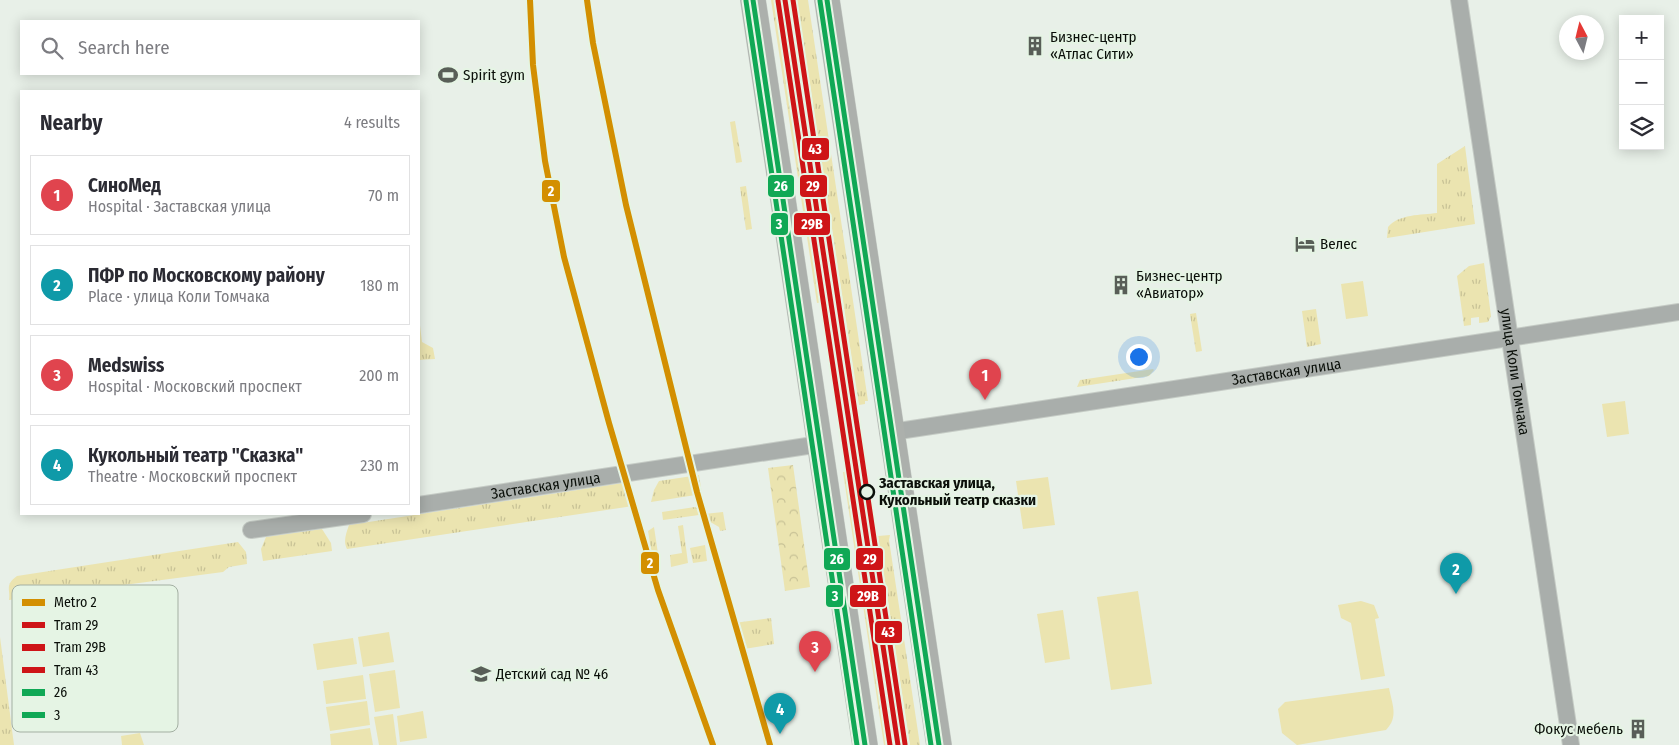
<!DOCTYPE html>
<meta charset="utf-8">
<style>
:root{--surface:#fff;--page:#f2f2f3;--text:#2b2b33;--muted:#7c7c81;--line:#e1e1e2;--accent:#585e57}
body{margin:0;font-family:"Fira Sans Condensed",sans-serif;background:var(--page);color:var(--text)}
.controls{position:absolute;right:15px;top:15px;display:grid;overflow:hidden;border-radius:0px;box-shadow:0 2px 12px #0003}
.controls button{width:45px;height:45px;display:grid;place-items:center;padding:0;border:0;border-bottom:1px solid var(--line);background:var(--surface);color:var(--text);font:25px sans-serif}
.compass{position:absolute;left:1559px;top:15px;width:45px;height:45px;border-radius:50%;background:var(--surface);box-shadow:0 2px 12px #0003;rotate:353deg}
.you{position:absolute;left:1138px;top:356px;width:18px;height:18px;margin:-12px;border:4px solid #fff;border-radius:50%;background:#1a73e8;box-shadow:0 0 0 8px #1a73e833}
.badge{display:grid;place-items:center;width:32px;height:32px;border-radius:50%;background:var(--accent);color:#fff;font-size:16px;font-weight:700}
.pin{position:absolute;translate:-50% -41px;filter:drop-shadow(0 1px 2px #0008)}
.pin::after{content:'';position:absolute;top:26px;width:18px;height:15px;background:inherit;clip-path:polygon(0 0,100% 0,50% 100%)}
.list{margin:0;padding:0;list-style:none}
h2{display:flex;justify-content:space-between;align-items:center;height:65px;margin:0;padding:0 20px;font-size:21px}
h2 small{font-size:16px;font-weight:400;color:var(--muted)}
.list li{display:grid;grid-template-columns:32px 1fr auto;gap:15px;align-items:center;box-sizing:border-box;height:80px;margin:0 10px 10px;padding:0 10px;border:1px solid var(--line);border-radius:0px}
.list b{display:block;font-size:19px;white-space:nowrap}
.list p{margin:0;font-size:16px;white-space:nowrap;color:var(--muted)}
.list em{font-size:16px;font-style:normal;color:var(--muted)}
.icon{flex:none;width:28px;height:28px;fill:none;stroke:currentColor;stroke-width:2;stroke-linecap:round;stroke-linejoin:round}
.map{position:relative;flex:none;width:1679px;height:745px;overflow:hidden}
.search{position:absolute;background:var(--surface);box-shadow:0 2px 12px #0003;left:20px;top:20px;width:400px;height:55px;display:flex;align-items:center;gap:12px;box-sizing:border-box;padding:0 18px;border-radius:0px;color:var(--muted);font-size:19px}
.panel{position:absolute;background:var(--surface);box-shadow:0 2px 12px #0003;left:20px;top:90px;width:400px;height:425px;border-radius:0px}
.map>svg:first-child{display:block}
</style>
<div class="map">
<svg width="1679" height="745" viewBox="0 0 1679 745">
<defs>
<pattern id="grass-tufts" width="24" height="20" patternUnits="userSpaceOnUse" patternTransform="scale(1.25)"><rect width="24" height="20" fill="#ebe4b0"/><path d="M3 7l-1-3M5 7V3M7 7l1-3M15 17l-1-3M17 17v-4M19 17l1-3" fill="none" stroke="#c8c296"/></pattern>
<pattern id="forest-crowns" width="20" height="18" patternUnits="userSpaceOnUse" patternTransform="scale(1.25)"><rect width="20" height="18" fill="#ebe4b0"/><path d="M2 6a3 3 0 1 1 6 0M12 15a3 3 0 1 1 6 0" fill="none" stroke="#c8c296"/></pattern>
</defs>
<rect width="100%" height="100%" fill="#e8f0e8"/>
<g fill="url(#grass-tufts)">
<polygon points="771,0 781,0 828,301 817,303"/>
<polygon points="797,0 808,0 868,401 865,401 865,404 859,405"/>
<polygon points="735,121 742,162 736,163 730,122"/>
<path d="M1465,146L1475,224L1387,238L1388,227C1399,214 1421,215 1437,213V164Z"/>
<polygon points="746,186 752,229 746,230 740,187"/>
<polygon points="1484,263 1491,316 1488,322 1479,323 1479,317 1471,318 1471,325 1464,326 1457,276 1469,266"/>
<polygon points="1316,309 1321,344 1307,347 1302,311"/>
<polygon points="1196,313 1202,351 1196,352 1190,314"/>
<polygon points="419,317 422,342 433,348 435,359 419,360"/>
<polygon points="1153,369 1154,370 1149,376 1077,387 1080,380"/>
<polygon points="853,471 894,745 884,745 843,472"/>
<polygon points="699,475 702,494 651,502 654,490 659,481"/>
<path d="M623,483L634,496L633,506L347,549C343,541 346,534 349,525Z"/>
<polygon points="695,507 697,508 699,515 663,520 662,512"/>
<polygon points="723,512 726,530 720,531 719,527 705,519 704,514"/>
<polygon points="683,525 688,563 671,567 670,555 682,553 678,526"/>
<polygon points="654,527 660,567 660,571 655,574 648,531"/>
<polygon points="322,529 331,543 332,551 263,561 261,549 266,537"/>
<polygon points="890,535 889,540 920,745 910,745 878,536"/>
<path d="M238,542L246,552L247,564L229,567L223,572L9,600C11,590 4,585 17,576Z"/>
<polygon points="705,545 707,561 693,563 690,548"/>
<polygon points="771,618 774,644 738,650 734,623"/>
<polygon points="0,637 14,745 0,745"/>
</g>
<polygon fill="url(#forest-crowns)" points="793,465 810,587 785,591 768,468"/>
<g fill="#ebe4b0">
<polygon points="1363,281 1368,316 1346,319 1341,284"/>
<polygon points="1625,401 1629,434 1607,437 1602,404"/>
<polygon points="1048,477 1055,525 1023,529 1016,481"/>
<polygon points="1138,591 1152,684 1111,690 1097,597"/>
<polygon points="1361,601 1374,605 1379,618 1375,619 1385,676 1361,680 1351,623 1341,618 1338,605"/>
<polygon points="1063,610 1070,659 1045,663 1037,614"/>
<polygon points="389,632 394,662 363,667 358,637"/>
<polygon points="353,638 357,664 317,670 313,644"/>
<polygon points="395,670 400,708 375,712 369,674"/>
<polygon points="363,675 366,699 326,704 323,681"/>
<path d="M1389,688C1392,704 1399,717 1386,730L1297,745L1282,733L1278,709L1285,702Z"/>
<polygon points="367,701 370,725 330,731 326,707"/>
<polygon points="423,711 427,738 400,742 397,716"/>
<polygon points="393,714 397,745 379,745 374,717"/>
<polygon points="370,728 373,745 331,745 330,734"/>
<polygon points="140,733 144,745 122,745 121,736"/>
</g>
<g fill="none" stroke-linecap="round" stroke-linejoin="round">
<defs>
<g id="street">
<path id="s1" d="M1459,0L1571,745"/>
<path id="s2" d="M892,432L1679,312"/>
<path id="s3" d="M419,505L820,444"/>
<polyline points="251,530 363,514"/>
</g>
<g id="primary">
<polyline points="753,0 865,745"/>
<polyline points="827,0 939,745"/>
</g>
</defs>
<use href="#street" stroke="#c5cbc5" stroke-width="18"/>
<use href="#primary" stroke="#c5cbc5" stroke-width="26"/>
<use href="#street" stroke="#a9aeab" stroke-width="16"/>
<use href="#primary" stroke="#acb0ac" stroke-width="25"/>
<defs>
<g id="bus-1">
<polyline points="753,0 865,745"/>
<polyline points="827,0 939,745"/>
</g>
<g id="bus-2">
<polyline points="746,1 857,745"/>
<polyline points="820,1 931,745"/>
</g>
</defs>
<use href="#bus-1" stroke="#e5f4e4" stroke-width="9"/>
<use href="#bus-2" stroke="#e5f4e4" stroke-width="9"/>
<use href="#bus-1" stroke="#10a855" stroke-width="5"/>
<use href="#bus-2" stroke="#10a855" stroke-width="5"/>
<defs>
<polyline id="tram-1" points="785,0 898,745"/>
<polyline id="tram-2" points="778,1 890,745"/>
<polyline id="tram-3" points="793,0 905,744"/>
</defs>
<use href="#tram-1" stroke="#e5f4e4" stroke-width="9"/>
<use href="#tram-2" stroke="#e5f4e4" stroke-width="9"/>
<use href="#tram-3" stroke="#e5f4e4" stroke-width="9"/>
<use href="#tram-1" stroke="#ce1417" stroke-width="5"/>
<use href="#tram-2" stroke="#ce1417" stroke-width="5"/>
<use href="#tram-3" stroke="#ce1417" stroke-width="5"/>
<defs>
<g id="metro-1">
<polyline points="530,0 533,65 545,161 564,257 609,423 658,590 713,745"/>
<polyline points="587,0 593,43 626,205 697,492 770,745"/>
</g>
</defs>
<use href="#metro-1" stroke="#e5f4e4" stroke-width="10"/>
<use href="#metro-1" stroke="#d38f01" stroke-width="6"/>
</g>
<defs>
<symbol id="building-bare" viewBox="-9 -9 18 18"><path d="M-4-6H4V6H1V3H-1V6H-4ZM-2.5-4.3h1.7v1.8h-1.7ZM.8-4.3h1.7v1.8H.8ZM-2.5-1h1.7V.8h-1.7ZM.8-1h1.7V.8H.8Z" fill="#585e57" stroke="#e5f4e4" stroke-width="2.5" paint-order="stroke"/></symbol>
<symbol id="stadium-bare" viewBox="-9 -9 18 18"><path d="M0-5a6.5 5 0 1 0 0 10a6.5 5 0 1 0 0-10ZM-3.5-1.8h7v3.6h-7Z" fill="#585e57" stroke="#e5f4e4" stroke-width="2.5" paint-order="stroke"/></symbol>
<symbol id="hotel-bare" viewBox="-9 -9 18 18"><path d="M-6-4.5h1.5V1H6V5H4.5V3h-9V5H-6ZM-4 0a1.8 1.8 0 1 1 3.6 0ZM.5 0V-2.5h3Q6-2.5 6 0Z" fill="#585e57" stroke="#e5f4e4" stroke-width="2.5" paint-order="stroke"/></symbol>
<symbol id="school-bare" viewBox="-9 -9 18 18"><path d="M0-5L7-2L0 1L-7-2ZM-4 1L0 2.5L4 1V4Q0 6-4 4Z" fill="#585e57" stroke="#e5f4e4" stroke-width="2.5" paint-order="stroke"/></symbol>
</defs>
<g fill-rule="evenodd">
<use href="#building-bare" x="1021" y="32" width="28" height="28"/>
<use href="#stadium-bare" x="434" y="61" width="28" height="28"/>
<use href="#hotel-bare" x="1291" y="230" width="28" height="28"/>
<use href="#building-bare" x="1107" y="271" width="28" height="28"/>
<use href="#school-bare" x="467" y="660" width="28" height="28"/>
<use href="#building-bare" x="1624" y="715" width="28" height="28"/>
</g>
<circle fill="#e5f4e4" stroke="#0a0f09" stroke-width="2.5" cx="867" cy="492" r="7"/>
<g text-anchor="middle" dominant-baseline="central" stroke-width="4.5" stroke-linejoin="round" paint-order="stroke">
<g font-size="15" fill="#0a0f09" stroke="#e5f4e4" text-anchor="start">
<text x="1050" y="37">Бизнес-центр<tspan x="1050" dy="17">«Атлас Сити»</tspan></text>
<text x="463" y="75">Spirit gym</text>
<text x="1320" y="244">Велес</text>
<text x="1136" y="276">Бизнес-центр<tspan x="1136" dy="17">«Авиатор»</tspan></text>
<text x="496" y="674">Детский сад № 46</text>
<text x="1623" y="729" text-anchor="end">Фокус мебель</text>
</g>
<g font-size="15" fill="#0a0f09" stroke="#e5f4e4">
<text stroke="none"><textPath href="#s2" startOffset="399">Заставская улица</textPath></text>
<text stroke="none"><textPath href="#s1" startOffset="376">улица Коли Томчака</textPath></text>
<text stroke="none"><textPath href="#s3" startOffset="128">Заставская улица</textPath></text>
</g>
<g font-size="15" font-weight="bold" fill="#0a0f09" stroke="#e5f4e4" text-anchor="start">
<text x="879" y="483">Заставская улица,<tspan x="879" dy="17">Кукольный театр сказки</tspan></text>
</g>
</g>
<rect x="12" y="585" width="166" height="147" rx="8" fill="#e5f4e4" stroke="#a3afa2" stroke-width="1"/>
<rect x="22" y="599" width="23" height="7" fill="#d38f01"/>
<rect x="22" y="622" width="23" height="6" fill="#ce1417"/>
<rect x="22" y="644" width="23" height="7" fill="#ce1417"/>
<rect x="22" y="667" width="23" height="6" fill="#ce1417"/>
<rect x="22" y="689" width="23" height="7" fill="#10a855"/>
<rect x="22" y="712" width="23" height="6" fill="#10a855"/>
<g font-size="14" fill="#0a0f09">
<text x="54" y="607">Metro 2</text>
<text x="54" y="630">Tram 29</text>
<text x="54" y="652">Tram 29В</text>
<text x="54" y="675">Tram 43</text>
<text x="54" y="697">26</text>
<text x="54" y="720">3</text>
</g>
<g stroke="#e5f4e4" stroke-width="2">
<rect x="801" y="137" width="29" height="24" rx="5" fill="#ce1417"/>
<rect x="767" y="174" width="28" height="24" rx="5" fill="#10a855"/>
<rect x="799" y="174" width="29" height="24" rx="5" fill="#ce1417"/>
<rect x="541" y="179" width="20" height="24" rx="5" fill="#d38f01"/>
<rect x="793" y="212" width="38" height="24" rx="5" fill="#ce1417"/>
<rect x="770" y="212" width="19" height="24" rx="5" fill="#10a855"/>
<rect x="823" y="547" width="28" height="24" rx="5" fill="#10a855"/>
<rect x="855" y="547" width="29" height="24" rx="5" fill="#ce1417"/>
<rect x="640" y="551" width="20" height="24" rx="5" fill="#d38f01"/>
<rect x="849" y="584" width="38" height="24" rx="5" fill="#ce1417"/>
<rect x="825" y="584" width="19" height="24" rx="5" fill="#10a855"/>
<rect x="874" y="620" width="29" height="24" rx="5" fill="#ce1417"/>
</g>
<g font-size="14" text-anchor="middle" font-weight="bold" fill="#fff">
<text x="815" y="154">43</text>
<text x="781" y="191">26</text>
<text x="813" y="191">29</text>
<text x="551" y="196">2</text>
<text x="812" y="229">29В</text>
<text x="779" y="229">3</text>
<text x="837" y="564">26</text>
<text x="870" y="564">29</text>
<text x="650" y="568">2</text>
<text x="868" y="601">29В</text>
<text x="835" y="601">3</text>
<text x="888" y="637">43</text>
</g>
</svg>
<div class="controls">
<button>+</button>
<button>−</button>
<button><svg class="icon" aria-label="layers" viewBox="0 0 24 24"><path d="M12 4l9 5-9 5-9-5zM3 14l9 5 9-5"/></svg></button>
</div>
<svg class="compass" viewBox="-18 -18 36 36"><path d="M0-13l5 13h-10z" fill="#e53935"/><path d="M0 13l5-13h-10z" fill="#7c7c81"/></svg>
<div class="you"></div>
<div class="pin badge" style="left:985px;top:400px;background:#e0444e">1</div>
<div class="pin badge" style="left:1456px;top:594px;background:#0f9aa8">2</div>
<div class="pin badge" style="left:815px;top:672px;background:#e0444e">3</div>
<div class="pin badge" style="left:780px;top:734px;background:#0f9aa8">4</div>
<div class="search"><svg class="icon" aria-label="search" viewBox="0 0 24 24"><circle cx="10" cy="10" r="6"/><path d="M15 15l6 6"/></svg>Search here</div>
<section class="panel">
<h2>Nearby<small>4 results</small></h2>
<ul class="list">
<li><span class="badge" style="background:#e0444e">1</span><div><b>СиноМед</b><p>Hospital · Заставская улица</p></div><em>70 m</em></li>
<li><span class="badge" style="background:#0f9aa8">2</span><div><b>ПФР по Московскому району</b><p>Place · улица Коли Томчака</p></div><em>180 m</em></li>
<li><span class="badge" style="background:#e0444e">3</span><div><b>Medswiss</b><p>Hospital · Московский проспект</p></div><em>200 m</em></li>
<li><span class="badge" style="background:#0f9aa8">4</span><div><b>Кукольный театр &quot;Сказка&quot;</b><p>Theatre · Московский проспект</p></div><em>230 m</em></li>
</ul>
</section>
</div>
